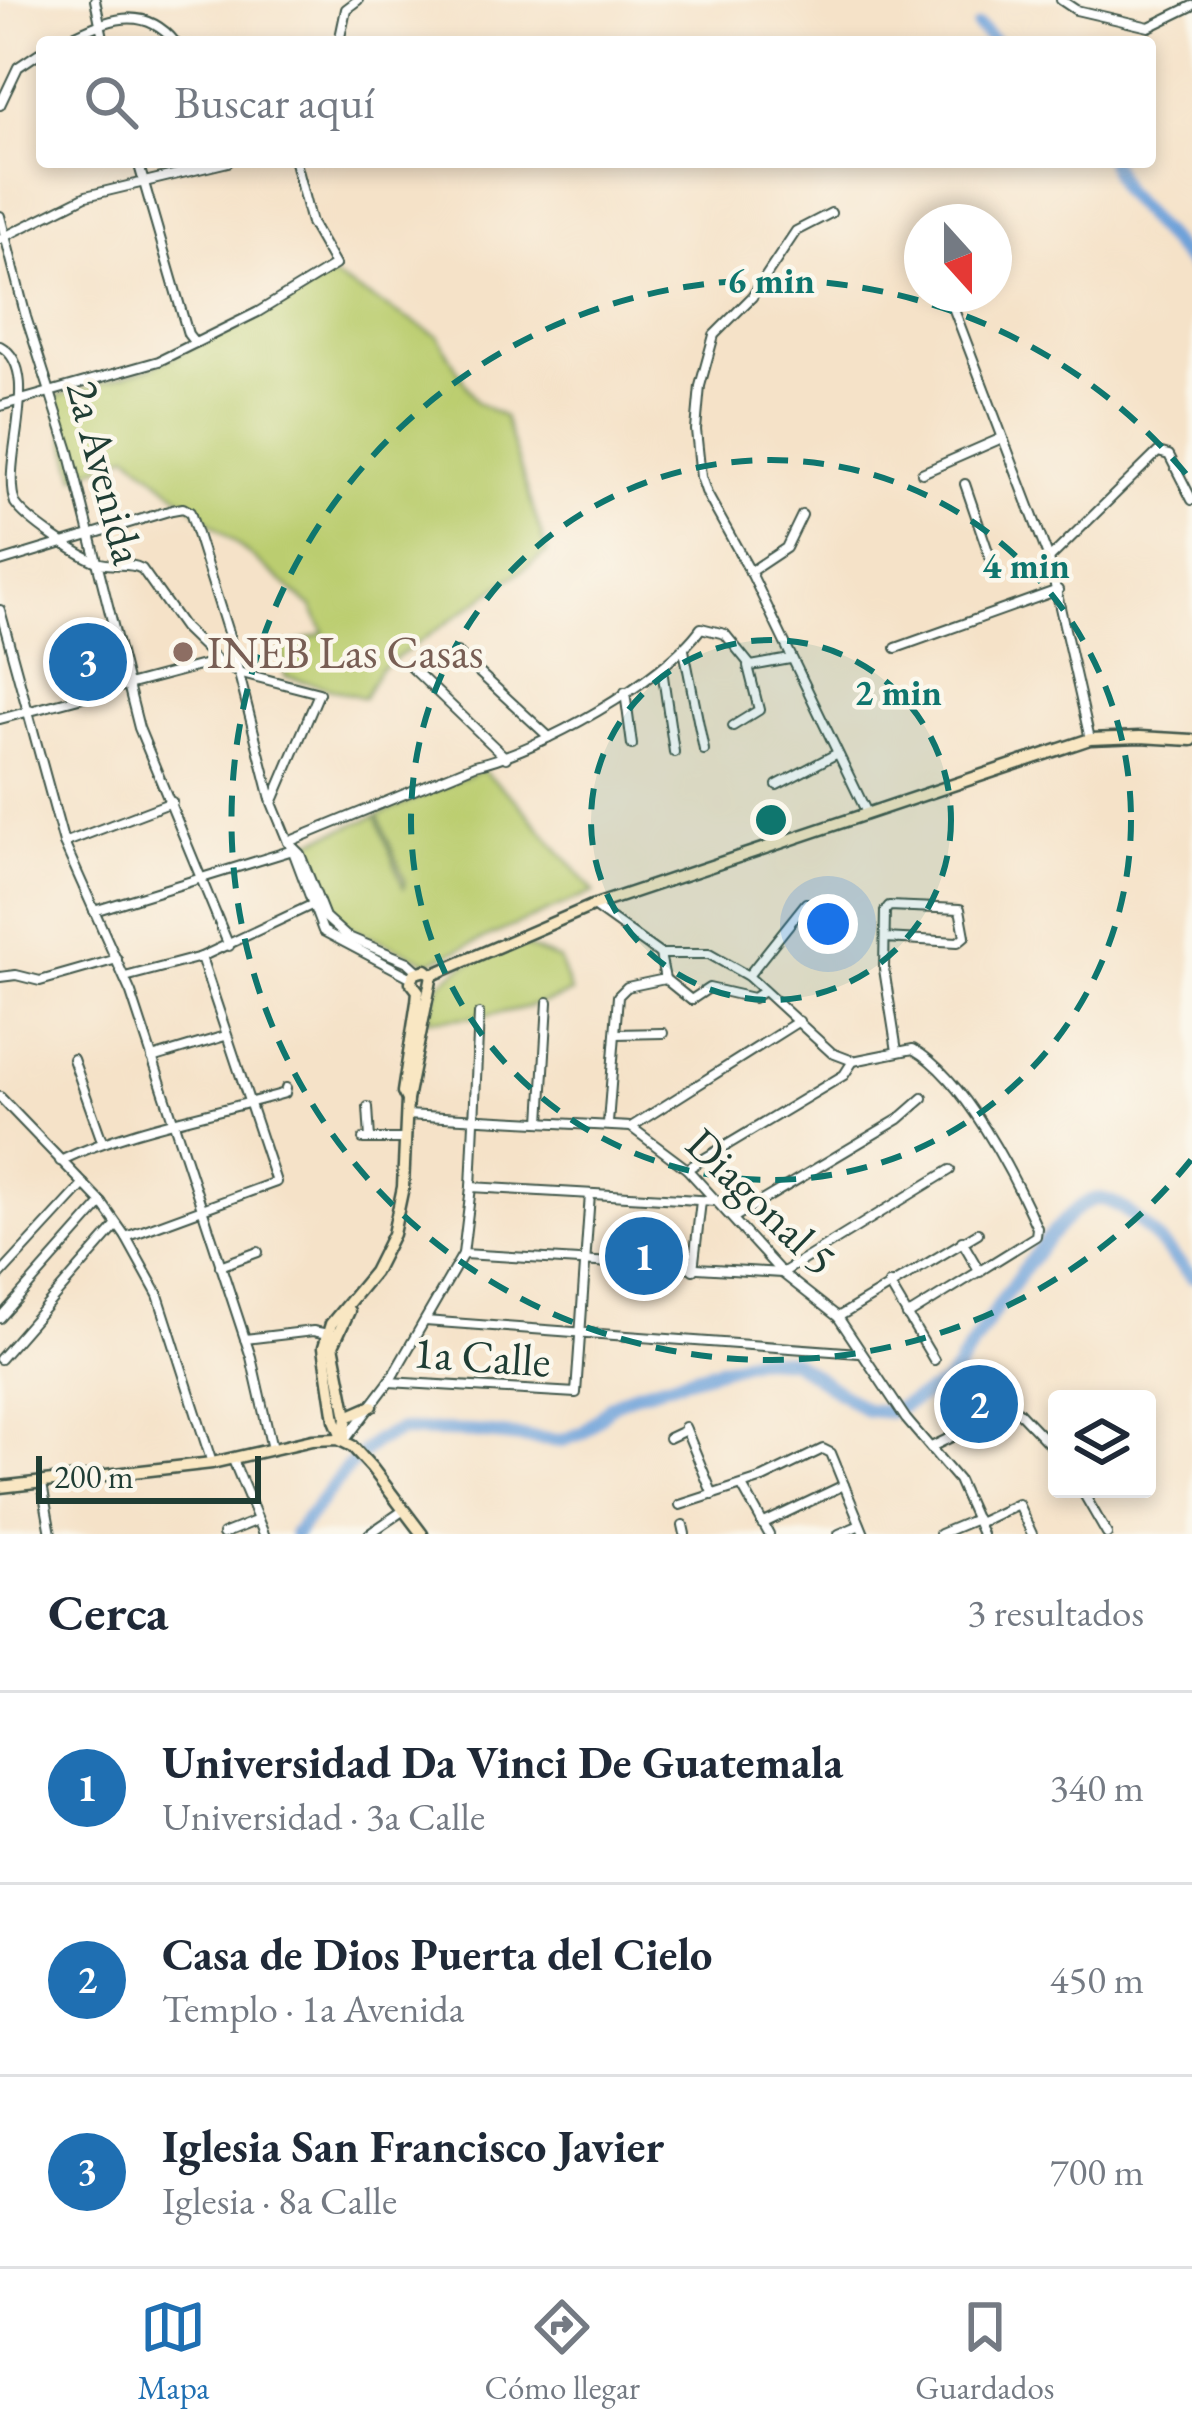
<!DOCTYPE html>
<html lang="es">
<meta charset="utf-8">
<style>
:root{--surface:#fff;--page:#f2f2f3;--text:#1f2937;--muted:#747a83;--line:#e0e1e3;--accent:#1f6fb2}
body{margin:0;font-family:"EB Garamond",serif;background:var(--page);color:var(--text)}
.controls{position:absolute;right:36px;bottom:36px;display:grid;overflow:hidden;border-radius:12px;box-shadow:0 6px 18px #0003}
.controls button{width:108px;height:108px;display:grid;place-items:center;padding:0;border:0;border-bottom:3px solid var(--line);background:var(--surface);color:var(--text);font:60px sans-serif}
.compass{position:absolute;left:904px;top:204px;width:108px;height:108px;border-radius:50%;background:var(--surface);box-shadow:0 6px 18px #0003;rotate:159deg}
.scale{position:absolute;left:36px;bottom:30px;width:225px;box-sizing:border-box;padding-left:12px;border:6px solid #1f3d34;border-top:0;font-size:33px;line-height:42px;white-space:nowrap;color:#1f3d34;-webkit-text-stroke:9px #fbf7ec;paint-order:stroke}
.you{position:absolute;left:828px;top:924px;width:42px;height:42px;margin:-30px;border:9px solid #fff;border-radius:50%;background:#1a73e8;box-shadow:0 0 0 18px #1a73e833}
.badge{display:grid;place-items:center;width:78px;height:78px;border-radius:50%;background:var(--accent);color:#fff;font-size:39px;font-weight:700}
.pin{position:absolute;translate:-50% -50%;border:6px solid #fff;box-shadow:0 3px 12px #0006}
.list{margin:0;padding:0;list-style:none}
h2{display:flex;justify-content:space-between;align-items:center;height:156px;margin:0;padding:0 48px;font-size:51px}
h2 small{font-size:39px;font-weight:400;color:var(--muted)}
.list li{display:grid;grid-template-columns:78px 1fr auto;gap:36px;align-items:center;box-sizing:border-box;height:192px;padding:0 48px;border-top:3px solid var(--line)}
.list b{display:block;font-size:45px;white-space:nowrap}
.list p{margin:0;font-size:39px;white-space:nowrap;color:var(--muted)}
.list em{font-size:39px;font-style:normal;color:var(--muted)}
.icon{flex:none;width:66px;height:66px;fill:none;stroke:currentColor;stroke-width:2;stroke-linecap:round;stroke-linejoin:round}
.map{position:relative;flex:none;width:1192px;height:1534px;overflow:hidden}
.search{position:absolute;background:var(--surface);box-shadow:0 6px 18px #0003;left:36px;right:36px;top:36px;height:132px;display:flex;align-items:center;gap:30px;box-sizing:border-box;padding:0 42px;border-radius:12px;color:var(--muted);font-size:45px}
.sheet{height:732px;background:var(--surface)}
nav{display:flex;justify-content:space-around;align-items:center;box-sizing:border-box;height:168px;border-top:3px solid var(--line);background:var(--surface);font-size:33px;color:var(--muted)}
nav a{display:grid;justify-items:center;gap:6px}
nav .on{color:var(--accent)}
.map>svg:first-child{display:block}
</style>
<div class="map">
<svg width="1192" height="1534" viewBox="0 0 1192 1534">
<rect width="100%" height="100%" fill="#fbf7ec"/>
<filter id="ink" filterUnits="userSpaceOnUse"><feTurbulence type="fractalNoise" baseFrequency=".00833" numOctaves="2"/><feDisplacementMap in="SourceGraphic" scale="24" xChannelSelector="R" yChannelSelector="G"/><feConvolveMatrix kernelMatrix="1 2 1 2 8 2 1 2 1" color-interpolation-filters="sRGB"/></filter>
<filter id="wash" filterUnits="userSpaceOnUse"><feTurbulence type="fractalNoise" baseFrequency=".004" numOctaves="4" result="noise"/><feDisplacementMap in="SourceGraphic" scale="48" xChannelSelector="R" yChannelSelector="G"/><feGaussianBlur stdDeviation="2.7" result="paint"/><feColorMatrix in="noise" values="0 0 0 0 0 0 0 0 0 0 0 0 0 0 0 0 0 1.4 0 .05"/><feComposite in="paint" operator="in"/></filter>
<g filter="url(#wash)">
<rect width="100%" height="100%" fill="#f5e2c8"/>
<g fill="#bbcd70" stroke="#6d8552" stroke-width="3">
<polygon points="332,276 438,336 476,402 504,417 547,553 379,670 364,698 285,676 282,648 324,633 312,607 128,454 76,477 55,397 152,367"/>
<polygon points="482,770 517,801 594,892 429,962 352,928 330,912 303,844 376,816 404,889 405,881 378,815"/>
<path d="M519,944L559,960L571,993C529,1010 474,1020 428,1019L440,983L466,964Z"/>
</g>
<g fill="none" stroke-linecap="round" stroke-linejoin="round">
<g stroke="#6da1d9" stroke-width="14">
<polyline points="979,27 995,42"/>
<polyline points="1111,162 1122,189 1192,266"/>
<path d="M295,1534L347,1468L376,1441L401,1430L474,1432L560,1441L583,1433L612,1405L636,1393L757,1358L791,1360L866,1410L890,1412L943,1385L953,1375C974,1344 1063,1195 1100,1199C1130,1202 1171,1256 1192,1277"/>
</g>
</g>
</g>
<g filter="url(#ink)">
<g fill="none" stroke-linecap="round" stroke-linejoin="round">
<defs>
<g id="street">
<polyline points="95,0 104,42"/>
<polyline points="1061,0 1076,10 1149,27 1192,6"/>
<path d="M61,42C101,23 141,0 175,42"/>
<polyline points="339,42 346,9 358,0"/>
<polyline points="0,105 18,67 42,51"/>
<polyline points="138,162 188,334 195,343"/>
<polyline points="831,213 796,231 752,297 714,335 700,386 696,430 701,477 707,494 752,575 866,811"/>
<polyline points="0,216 26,317 69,451 139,728 229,946"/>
<polyline points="0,239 86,196 228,162"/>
<polyline points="948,294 1049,559 1090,739"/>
<path d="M0,346C44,370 0,461 15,503C27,521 77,554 97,562C113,568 128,561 142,569L184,628L217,660"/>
<polyline points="0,406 159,361 258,312 335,265 311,223 295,162"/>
<polyline points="922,473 1002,438"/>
<polyline points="965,484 993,566"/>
<polyline points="1050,558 1158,452 1169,455 1192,500"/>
<polyline points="0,562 172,510 183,508 190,512 230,639 272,803 288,842 300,854 325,917 346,936 408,962 418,971"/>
<polyline points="750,572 786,548 802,515"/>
<polyline points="0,610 64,843 131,993 251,1357 272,1449"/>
<polyline points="896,648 1058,590"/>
<polyline points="684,650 704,750"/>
<polyline points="457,652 549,737"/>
<polyline points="409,665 506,758"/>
<polyline points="662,669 674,752"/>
<polyline points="625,692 632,745"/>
<polyline points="0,719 218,661 238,672 319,693 273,801"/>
<polyline points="733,726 759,710 748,666"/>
<polyline points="777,785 836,754"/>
<path d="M288,842L475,765C539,751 663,681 701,628L725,634L751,666L790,659"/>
<polyline points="64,843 172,802"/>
<polyline points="293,851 323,931 412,978"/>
<path d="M593,906L660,954H709L748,976L832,1053L853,1061L913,1049C964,1078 1013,1174 1037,1228L1036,1236L907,1316"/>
<polyline points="94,911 293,850"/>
<polyline points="885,938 958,942 965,936 960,909 889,906 885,911 884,969 897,1051"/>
<polyline points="748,976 806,903"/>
<polyline points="0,977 16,975 40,981 117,959"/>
<polyline points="125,977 201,957 318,902"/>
<polyline points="665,979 691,1000 709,988 753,998 764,991"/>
<polyline points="616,1034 663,1033"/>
<polyline points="152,1058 225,1036"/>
<polyline points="73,1059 102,1141"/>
<polyline points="0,1097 102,1203 126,1237 158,1295 212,1463"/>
<polyline points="368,1107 370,1139"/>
<polyline points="406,1115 631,1127 687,1169 782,1273 838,1317 906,1419 958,1480 982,1534"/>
<polyline points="541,1122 548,1002"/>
<polyline points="608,1123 618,996 627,987 665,979 660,954"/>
<polyline points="631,1127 799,1021"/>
<polyline points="363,1139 405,1139"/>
<path d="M60,1161C131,1127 209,1115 285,1093L286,1088"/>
<polyline points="687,1169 844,1075 853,1061"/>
<polyline points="471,1187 716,1201"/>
<polyline points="733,1218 899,1119 923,1098"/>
<polyline points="126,1237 276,1182 201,957"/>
<polyline points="962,1241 980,1272"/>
<polyline points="463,1254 782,1273 950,1170"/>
<polyline points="220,1266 258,1252"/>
<polyline points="693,1270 701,1201"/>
<polyline points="0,1275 84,1184"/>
<polyline points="889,1284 934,1360"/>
<polyline points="838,1317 978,1233"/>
<polyline points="0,1318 102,1203"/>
<polyline points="425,1321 859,1353"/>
<polyline points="245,1339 313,1331 333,1335"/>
<polyline points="0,1359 117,1225"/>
<polyline points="389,1382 576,1393 590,1194"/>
<polyline points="685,1427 713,1495"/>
<polyline points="669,1438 686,1430"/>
<polyline points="345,1440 389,1382 463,1254 471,1187 479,1014"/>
<polyline points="931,1447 1014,1407 1057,1452"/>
<polyline points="233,1460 264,1534"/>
<polyline points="42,1484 51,1534"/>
<polyline points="742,1486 769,1534"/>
<polyline points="1081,1489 1107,1534"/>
<polyline points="680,1505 763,1478 823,1449 831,1453 864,1534"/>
<polyline points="978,1523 1018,1504 1032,1534"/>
<polyline points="762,1524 844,1485"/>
<polyline points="683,1525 685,1534"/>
<polyline points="223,1534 258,1520"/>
<polyline points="369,1534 404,1510"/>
<polyline points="839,1534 860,1525"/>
<polyline points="940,1534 976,1519"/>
</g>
<g id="secondary">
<polyline points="407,1100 432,975"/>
<polyline points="347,1417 372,1406"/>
<polyline points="344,1437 347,1417 333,1345 349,1311"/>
<polyline points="344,1441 335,1420 324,1347 331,1324 374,1272 393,1234 403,1187 407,1100 403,1092 417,1002 418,991 411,982 415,973 426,970 432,975 592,906 1090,739 1140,737 1192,740"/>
<polyline points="0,1487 212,1463 312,1440 338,1439 352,1446 372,1468 422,1534"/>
</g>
</defs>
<use href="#street" stroke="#3f564a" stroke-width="12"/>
<use href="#secondary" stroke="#3f564a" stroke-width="15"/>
<use href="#street" stroke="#fff" stroke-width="8"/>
<use href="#secondary" stroke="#f9e7c3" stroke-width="10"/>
</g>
</g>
<circle cx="771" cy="820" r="180" fill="#0f766e" fill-opacity=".12"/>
<g fill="none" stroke="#0f766e" stroke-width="6" stroke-dasharray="21 15">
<circle cx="771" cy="820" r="180"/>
<circle cx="771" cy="820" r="360"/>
<path d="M1191 1160A540 540 0 1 1 1191 480"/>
</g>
<circle fill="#8d6e63" stroke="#fbf7ec" stroke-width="4.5" cx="183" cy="652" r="12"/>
<g text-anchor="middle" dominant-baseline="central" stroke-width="9" stroke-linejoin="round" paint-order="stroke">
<g font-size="45" fill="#1f3d34" stroke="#fbf7ec">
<text transform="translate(106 472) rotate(75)">2a Avenida</text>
<text transform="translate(762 1201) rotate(44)">Diagonal 5</text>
<text transform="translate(482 1356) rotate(4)">1a Calle</text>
</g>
<g font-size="45" fill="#785e54" stroke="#fbf7ec" text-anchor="start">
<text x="207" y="652">INEB Las Casas</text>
</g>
</g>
<circle cx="771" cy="820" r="18" fill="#0f766e" stroke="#fbf7ec" stroke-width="6"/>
<g font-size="36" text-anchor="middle" font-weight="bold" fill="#0f766e" stroke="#fbf7ec" stroke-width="9" stroke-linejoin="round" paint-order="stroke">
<text x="771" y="293">6 min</text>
<text x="1026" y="578">4 min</text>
<text x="898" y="705">2 min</text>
</g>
</svg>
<div class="controls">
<button><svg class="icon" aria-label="layers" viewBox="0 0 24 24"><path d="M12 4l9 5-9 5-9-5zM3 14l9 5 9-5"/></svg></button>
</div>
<svg class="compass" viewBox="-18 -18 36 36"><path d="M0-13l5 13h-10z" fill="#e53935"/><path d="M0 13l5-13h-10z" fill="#747a83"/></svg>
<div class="scale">200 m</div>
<div class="you"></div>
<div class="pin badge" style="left:644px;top:1256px">1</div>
<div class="pin badge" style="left:979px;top:1404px">2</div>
<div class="pin badge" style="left:88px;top:662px">3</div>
<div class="search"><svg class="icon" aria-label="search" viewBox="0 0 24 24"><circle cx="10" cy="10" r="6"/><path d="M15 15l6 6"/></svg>Buscar aquí</div>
</div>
<section class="sheet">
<h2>Cerca<small>3 resultados</small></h2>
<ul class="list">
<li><span class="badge">1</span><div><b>Universidad Da Vinci De Guatemala</b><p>Universidad · 3a Calle</p></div><em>340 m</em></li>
<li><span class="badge">2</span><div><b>Casa de Dios Puerta del Cielo</b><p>Templo · 1a Avenida</p></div><em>450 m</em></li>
<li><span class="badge">3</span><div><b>Iglesia San Francisco Javier</b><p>Iglesia · 8a Calle</p></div><em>700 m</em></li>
</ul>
</section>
<nav>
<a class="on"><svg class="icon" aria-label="map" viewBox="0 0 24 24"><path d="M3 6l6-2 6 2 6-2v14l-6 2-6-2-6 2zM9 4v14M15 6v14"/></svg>Mapa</a>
<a><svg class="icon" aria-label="directions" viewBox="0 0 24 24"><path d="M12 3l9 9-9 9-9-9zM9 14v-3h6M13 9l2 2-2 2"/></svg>Cómo llegar</a>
<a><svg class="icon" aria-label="saved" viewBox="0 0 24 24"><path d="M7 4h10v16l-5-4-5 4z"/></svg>Guardados</a>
</nav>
